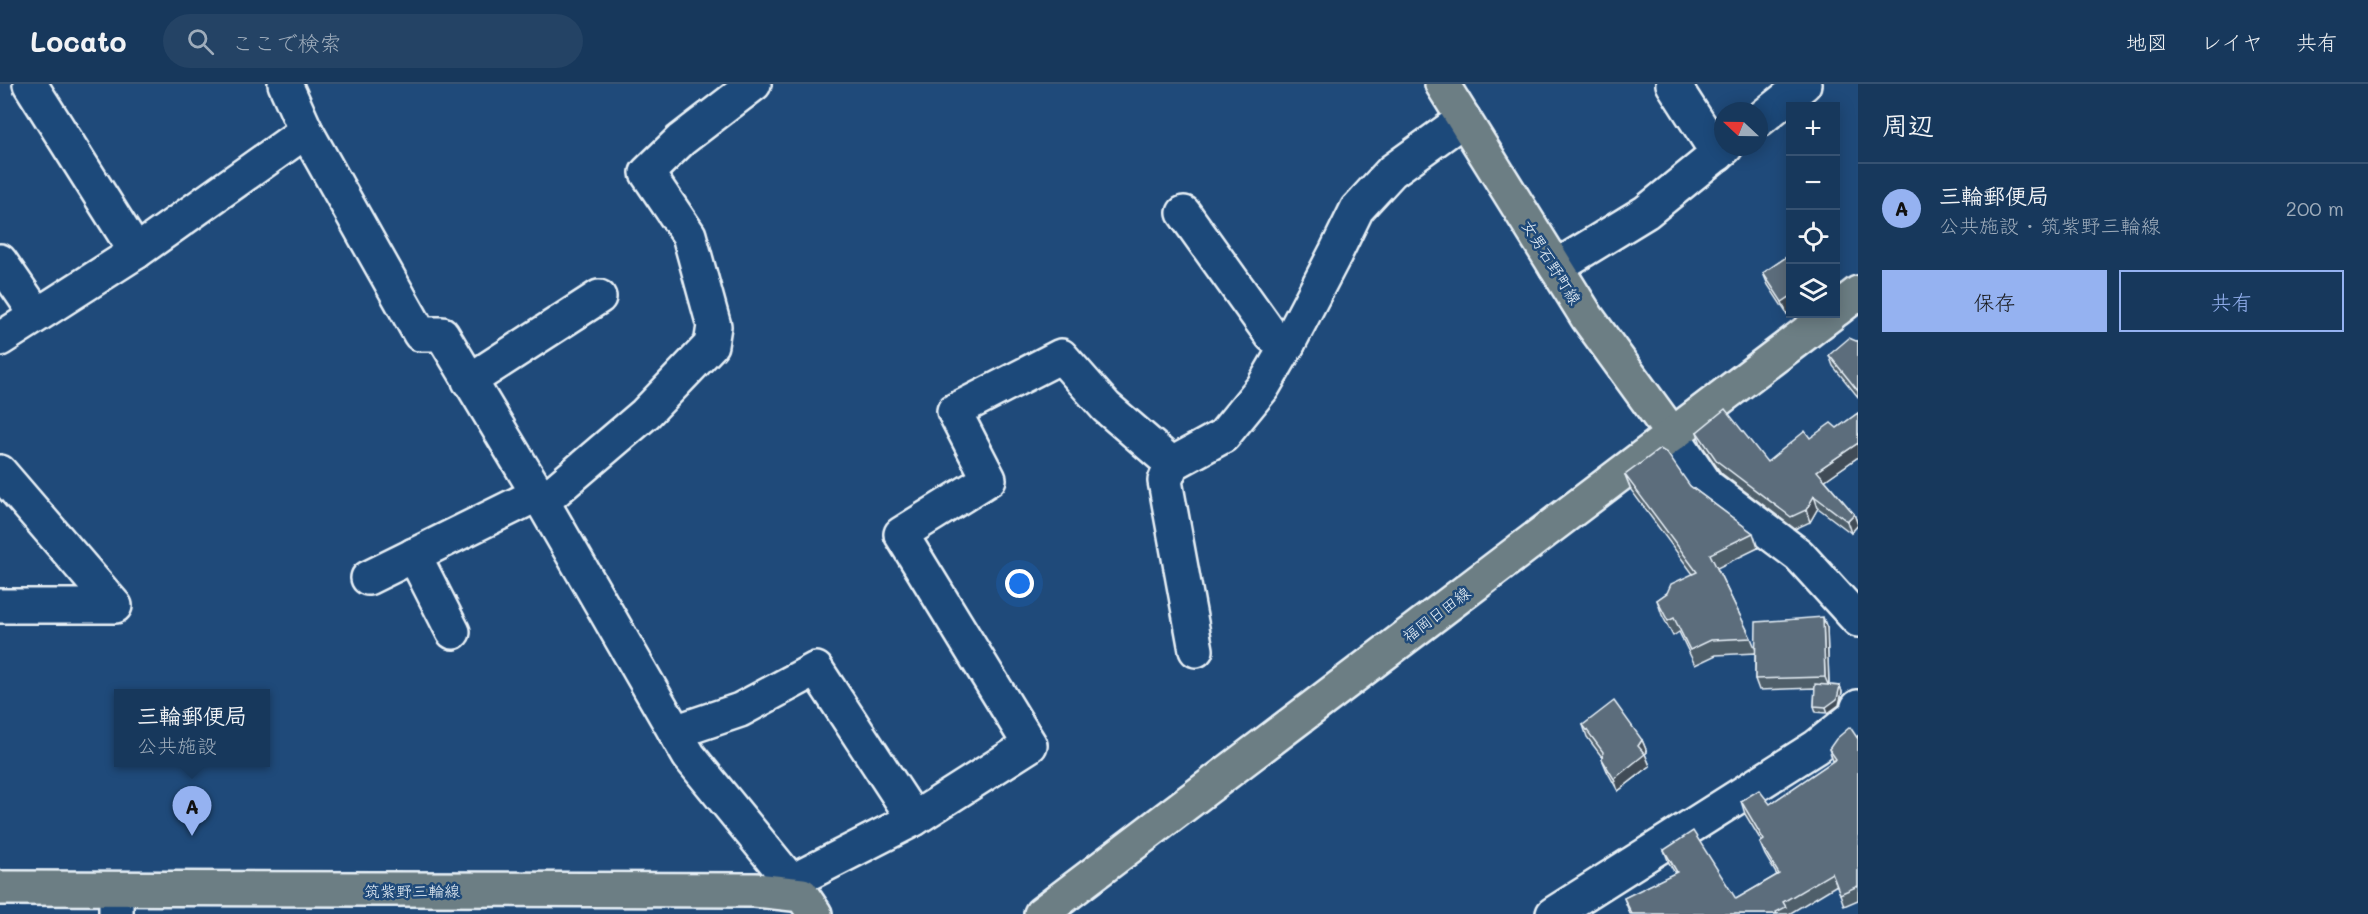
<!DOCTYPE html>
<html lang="ja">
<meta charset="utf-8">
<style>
:root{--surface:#17385c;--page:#244365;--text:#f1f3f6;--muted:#9eacbb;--line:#365272;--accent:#95b2f1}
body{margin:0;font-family:Mali,"Klee One",sans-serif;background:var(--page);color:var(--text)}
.controls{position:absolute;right:18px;top:18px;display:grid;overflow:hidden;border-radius:0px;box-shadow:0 3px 15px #0003}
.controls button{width:54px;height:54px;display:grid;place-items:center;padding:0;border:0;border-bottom:2px solid var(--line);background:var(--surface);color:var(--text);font:30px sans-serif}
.compass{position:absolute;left:1714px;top:18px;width:54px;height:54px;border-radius:50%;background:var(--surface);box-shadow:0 3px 15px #0003;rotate:292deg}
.you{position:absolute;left:1020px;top:500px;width:21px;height:21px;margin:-15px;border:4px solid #fff;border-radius:50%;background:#1a73e8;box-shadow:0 0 0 9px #1a73e833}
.badge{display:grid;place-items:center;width:39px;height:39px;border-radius:50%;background:var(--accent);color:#111;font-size:20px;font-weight:700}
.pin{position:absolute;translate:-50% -50px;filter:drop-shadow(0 2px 3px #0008)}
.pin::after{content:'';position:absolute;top:32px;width:21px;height:18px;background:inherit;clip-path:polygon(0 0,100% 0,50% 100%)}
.popup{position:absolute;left:114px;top:605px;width:156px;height:78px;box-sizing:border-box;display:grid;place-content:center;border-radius:0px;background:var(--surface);filter:drop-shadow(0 2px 4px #0005);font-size:20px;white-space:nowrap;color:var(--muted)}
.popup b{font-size:22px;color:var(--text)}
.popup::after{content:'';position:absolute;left:50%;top:100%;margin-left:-12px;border:12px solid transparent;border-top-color:var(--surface)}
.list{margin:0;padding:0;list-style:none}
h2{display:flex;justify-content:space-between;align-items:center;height:78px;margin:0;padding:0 24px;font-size:26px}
h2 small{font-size:20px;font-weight:400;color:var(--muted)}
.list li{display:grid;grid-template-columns:39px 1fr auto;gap:18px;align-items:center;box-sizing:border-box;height:90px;padding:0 24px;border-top:2px solid var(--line)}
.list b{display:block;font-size:22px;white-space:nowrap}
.list p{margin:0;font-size:20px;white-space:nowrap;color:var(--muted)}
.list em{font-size:20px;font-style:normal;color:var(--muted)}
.actions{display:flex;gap:12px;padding:18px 24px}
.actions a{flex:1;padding:14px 0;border:2px solid var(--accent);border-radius:0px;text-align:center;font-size:21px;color:var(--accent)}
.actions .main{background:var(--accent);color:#111}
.icon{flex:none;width:33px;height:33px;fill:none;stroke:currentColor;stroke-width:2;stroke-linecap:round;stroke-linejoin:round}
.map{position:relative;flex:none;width:1858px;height:830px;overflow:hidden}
header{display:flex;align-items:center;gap:36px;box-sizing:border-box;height:84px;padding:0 30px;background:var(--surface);border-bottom:2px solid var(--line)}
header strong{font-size:28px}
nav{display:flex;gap:33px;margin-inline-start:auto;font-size:21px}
.search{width:420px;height:54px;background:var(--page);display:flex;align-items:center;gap:15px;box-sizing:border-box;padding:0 21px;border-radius:33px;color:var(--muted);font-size:22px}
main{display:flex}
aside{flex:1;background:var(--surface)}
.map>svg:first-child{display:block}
</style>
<header>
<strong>Locato</strong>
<div class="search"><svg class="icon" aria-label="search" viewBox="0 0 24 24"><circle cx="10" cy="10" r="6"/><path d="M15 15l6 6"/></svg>ここで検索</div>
<nav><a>地図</a><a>レイヤ</a><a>共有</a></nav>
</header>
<main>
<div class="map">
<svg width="1858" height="830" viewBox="0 0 1858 830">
<rect width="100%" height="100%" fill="#1f4a7a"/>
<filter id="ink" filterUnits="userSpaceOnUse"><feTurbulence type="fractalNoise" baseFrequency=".0167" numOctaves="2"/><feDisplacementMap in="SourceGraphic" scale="12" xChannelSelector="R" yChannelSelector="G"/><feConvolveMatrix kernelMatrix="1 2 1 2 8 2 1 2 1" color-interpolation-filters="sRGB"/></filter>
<g filter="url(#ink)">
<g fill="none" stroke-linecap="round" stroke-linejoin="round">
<defs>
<g id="minor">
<polyline points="30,0 136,168"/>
<polyline points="285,0 306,47 420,250 442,250 538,410 689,672 802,811"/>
<polyline points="1673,0 1718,70"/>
<polyline points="1759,36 1804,0"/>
<polyline points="0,177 37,231"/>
<polyline points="1556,183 1646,128 1726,63"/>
<polyline points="0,255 136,168 306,47"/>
<polyline points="1288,260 1335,170 1357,125 1392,87 1464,35"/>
<polyline points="469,297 599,213"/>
<polyline points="1672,350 1707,402 1799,471 1858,536"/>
<polyline points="1172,380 1165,397 1196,566"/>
<polyline points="0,388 115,522 0,522"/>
<polyline points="542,418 645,330 711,261 714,242 689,151 647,89 681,56 754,0"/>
<polyline points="414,471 453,548"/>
<polyline points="368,494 538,410"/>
<polyline points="675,648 740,626 816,585 914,735 791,798"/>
<polyline points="914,735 1030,661 901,450 989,395 954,327 1061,272 1106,323 1172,380 1223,352 1263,303 1288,260 1272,252 1184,129"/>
<polyline points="116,830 116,805"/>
<polyline points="1553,830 1816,663 1855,632 1858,623"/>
</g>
<g id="major">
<polyline points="1442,0 1587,233 1672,350"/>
<polyline points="1836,226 1858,209"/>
<polyline points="0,804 755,806 802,811 815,830"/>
<polyline points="1041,830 1831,230"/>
</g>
</defs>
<use href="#minor" stroke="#e8f1f8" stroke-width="38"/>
<use href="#major" stroke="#e8f1f8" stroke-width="38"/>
<use href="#minor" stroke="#1f4a7a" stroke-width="33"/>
<use href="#major" stroke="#6c7e84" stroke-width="33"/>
</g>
<g fill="#4f5e6b" stroke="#e8f1f8" stroke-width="1.5">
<polygon points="1791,170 1791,227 1787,230 1768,201 1763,189"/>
<polygon points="1856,257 1858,257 1858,313 1833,282 1829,271"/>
<polygon points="1858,329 1858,373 1825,396 1854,430 1858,441 1851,449 1818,424 1810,438 1795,445 1721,389 1701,360 1697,348 1767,378 1810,354 1837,344"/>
<polygon points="1625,391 1690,402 1753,449 1758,464 1717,484 1751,554 1756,566 1827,544 1829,601 1840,602 1842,608 1839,621 1828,629 1816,628 1814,622 1815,604 1759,606 1755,595 1755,569 1716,571 1695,581 1679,548 1673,552 1662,531 1657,516 1693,490 1631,406"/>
<polygon points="1583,641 1642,656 1647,668 1645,670 1650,682 1618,707 1607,687 1602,675 1602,673 1587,653"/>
<polygon points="1858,655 1858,816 1844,822 1837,801 1789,830 1630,830 1624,814 1675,789 1669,779 1664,766 1736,815 1777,791 1765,771 1760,759 1762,758 1745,730 1741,717 1770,720 1833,677 1829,665"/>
</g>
<g fill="#404c57" stroke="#e8f1f8" stroke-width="1.5">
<polygon points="1791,212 1791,227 1787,230 1782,218"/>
<polygon points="1858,359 1858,373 1821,399 1817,387"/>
<polygon points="1814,412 1818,424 1810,438 1806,426"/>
<polygon points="1854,430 1858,441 1851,449 1847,437"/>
<polygon points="1823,533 1827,544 1829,603 1825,593"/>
<polygon points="1840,602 1842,608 1839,621 1828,629 1826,623"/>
<polygon points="1642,656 1647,668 1645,670 1650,682 1618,707 1614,695"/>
</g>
<g fill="#5c6d7c" stroke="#e8f1f8" stroke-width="1.5">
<polygon points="1791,170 1791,212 1782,218 1763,189"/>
<polygon points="1849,254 1856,257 1858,257 1858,307 1829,271"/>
<polygon points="1725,325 1767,378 1805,347 1810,354 1831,339 1837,344 1858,329 1858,359 1817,387 1854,430 1847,437 1814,412 1806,426 1791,433 1717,377 1697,348"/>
<polygon points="1660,365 1667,369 1690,402 1753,449 1710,470 1751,554 1711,556 1690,566 1674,534 1668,537 1657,516 1667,509 1671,500 1697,488 1625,391"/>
<polygon points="1823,533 1825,593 1755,595 1756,538"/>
<polygon points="1815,600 1840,602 1837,615 1826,623 1814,622"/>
<polygon points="1614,617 1642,656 1638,662 1645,670 1614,695 1602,675 1603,668 1583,641"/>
<polygon points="1850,643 1858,655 1858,802 1840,810 1832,789 1783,818 1786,823 1776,828 1777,830 1632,830 1624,814 1677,788 1664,766 1693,747 1736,815 1779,790 1760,759 1764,756 1741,717 1759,706 1770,720 1836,675 1829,665 1836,655"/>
</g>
</g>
<g text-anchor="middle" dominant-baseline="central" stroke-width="5" stroke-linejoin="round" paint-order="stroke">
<g font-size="16" fill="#e8f1f8" stroke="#1f4a7a">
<text transform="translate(1552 178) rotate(58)">女男石野町線</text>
<text transform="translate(1436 530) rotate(-37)">福岡日田線</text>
<text x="412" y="806">筑紫野三輪線</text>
</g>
</g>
</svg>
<div class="controls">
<button>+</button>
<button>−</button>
<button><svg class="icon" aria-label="locate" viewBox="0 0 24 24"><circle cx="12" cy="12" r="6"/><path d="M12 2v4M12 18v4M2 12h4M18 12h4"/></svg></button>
<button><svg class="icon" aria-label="layers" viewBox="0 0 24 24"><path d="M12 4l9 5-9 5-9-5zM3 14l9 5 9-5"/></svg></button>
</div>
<svg class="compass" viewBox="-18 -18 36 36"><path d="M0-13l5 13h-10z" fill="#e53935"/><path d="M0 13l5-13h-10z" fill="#9eacbb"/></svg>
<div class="you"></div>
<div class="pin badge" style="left:192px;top:752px">A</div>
<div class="popup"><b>三輪郵便局</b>公共施設</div>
</div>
<aside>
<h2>周辺<small></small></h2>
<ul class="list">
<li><span class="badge">A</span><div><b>三輪郵便局</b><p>公共施設 · 筑紫野三輪線</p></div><em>200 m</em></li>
</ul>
<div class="actions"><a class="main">保存</a><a>共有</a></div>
</aside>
</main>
